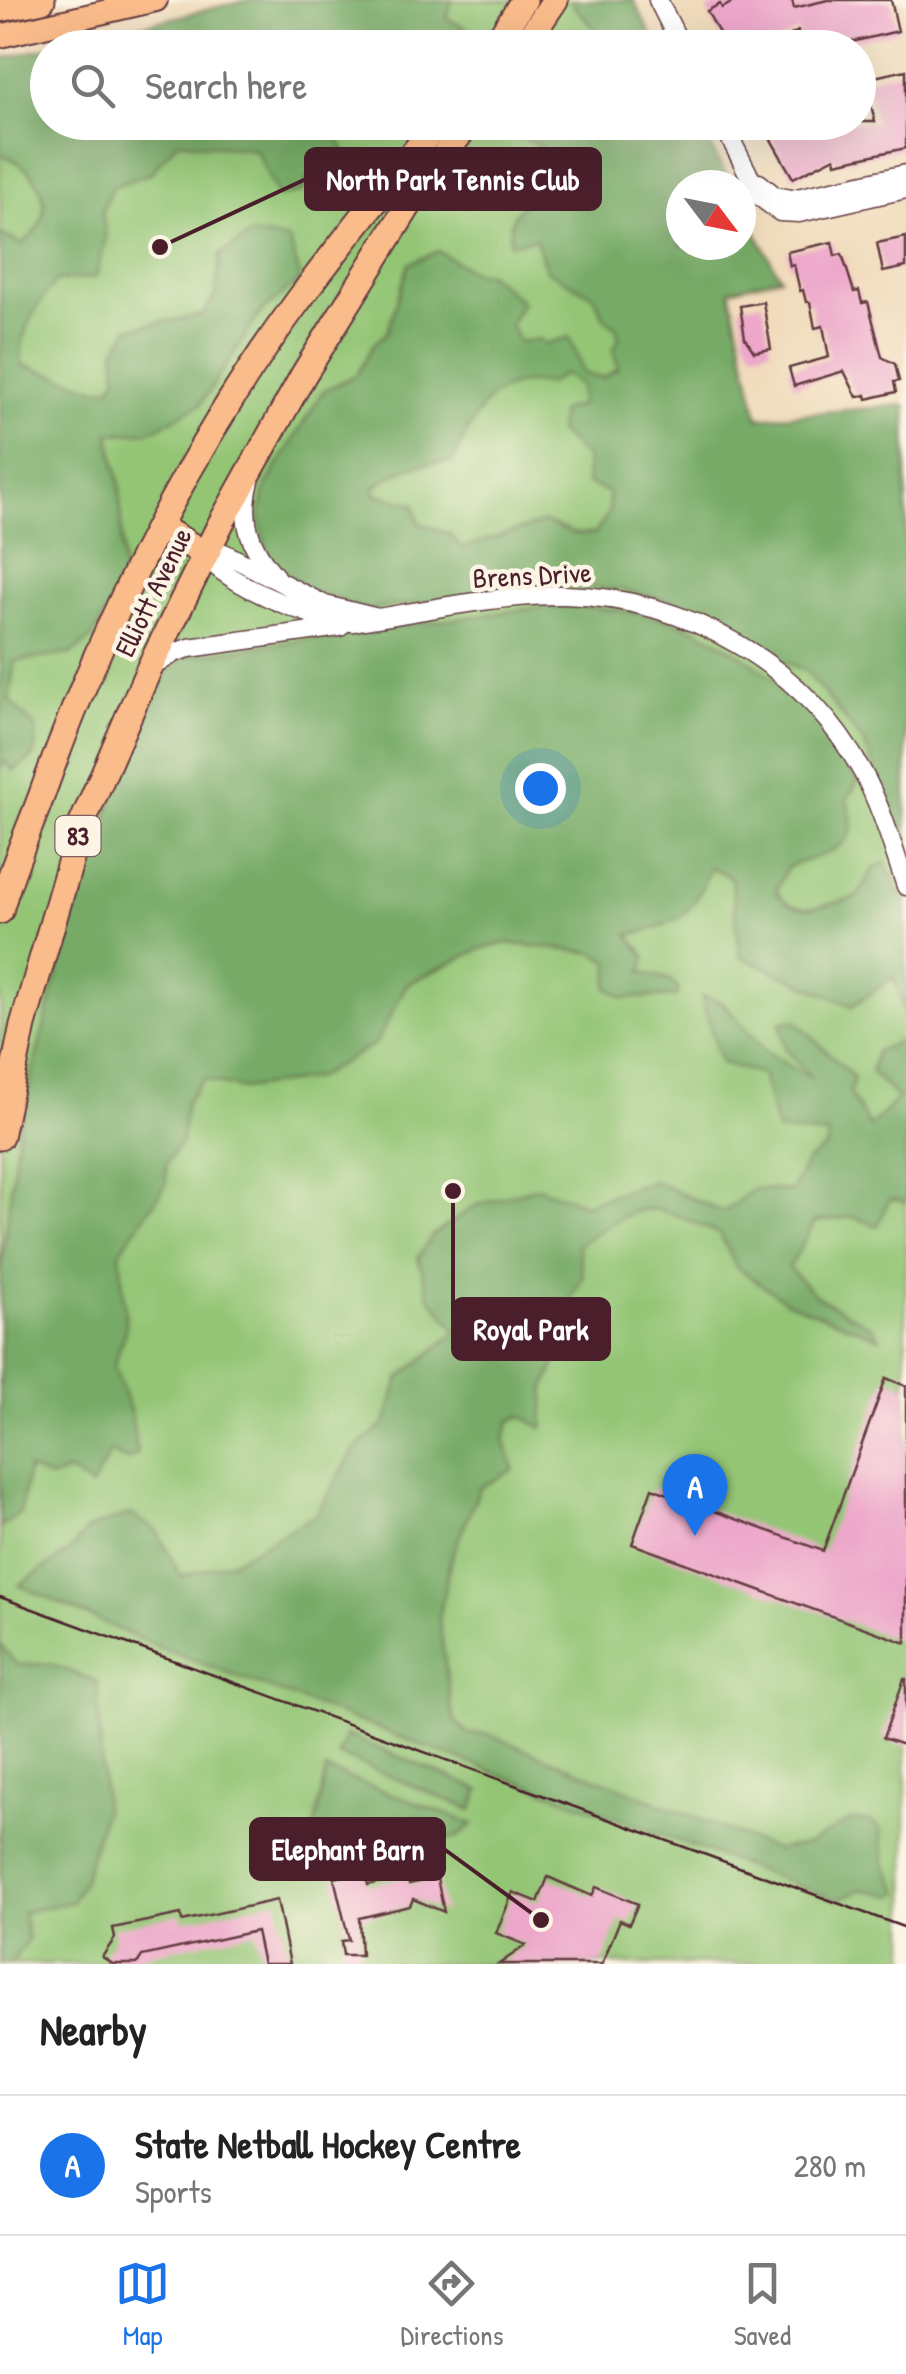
<!DOCTYPE html>
<style>
:root{--surface:#fff;--page:#f6f6f6;--text:#222;--muted:#767676;--line:#e0e0e0;--accent:#1a73e8}
body{margin:0;font-family:"Patrick Hand",sans-serif;background:var(--page);color:var(--text)}
.compass{position:absolute;left:666px;top:170px;width:90px;height:90px;border-radius:50%;background:var(--surface);box-shadow:0 10px 40px #0002;rotate:122deg}
.you{position:absolute;left:540px;top:788px;width:35px;height:35px;margin:-25px;border:8px solid #fff;border-radius:50%;background:#1a73e8;box-shadow:0 0 0 15px #1a73e833}
.badge{display:grid;place-items:center;width:65px;height:65px;border-radius:50%;background:var(--accent);color:#fff;font-size:32px;font-weight:700}
.pin{position:absolute;translate:-50% -82px;filter:drop-shadow(0 2px 5px #0008)}
.pin::after{content:'';position:absolute;top:52px;width:35px;height:30px;background:inherit;clip-path:polygon(0 0,100% 0,50% 100%)}
.list{margin:0;padding:0;list-style:none}
h2{display:flex;justify-content:space-between;align-items:center;height:130px;margin:0;padding:0 40px;font-size:42px}
h2 small{font-size:32px;font-weight:400;color:var(--muted)}
.list li{display:grid;grid-template-columns:65px 1fr auto;gap:30px;align-items:center;box-sizing:border-box;height:140px;padding:0 40px;border-top:2px solid var(--line)}
.list b{display:block;font-size:38px;white-space:nowrap}
.list p{margin:0;font-size:32px;white-space:nowrap;color:var(--muted)}
.list em{font-size:32px;font-style:normal;color:var(--muted)}
.icon{flex:none;width:55px;height:55px;fill:none;stroke:currentColor;stroke-width:2;stroke-linecap:round;stroke-linejoin:round}
.map{position:relative;flex:none;width:906px;height:1964px;overflow:hidden}
.search{position:absolute;background:var(--surface);box-shadow:0 10px 40px #0002;left:30px;right:30px;top:30px;height:110px;display:flex;align-items:center;gap:25px;box-sizing:border-box;padding:0 35px;border-radius:55px;color:var(--muted);font-size:38px}
.sheet{height:270px;background:var(--surface)}
nav{display:flex;justify-content:space-around;align-items:center;box-sizing:border-box;height:140px;border-top:2px solid var(--line);background:var(--surface);font-size:28px;color:var(--muted)}
nav a{display:grid;justify-items:center;gap:5px}
nav .on{color:var(--accent)}
.map>svg:first-child{display:block}
</style>
<div class="map">
<svg width="906" height="1964" viewBox="0 0 906 1964">
<rect width="100%" height="100%" fill="#fcf5e5"/>
<filter id="ink" filterUnits="userSpaceOnUse"><feTurbulence type="fractalNoise" baseFrequency=".01" numOctaves="2"/><feDisplacementMap in="SourceGraphic" scale="20" xChannelSelector="R" yChannelSelector="G"/><feConvolveMatrix kernelMatrix="1 2 1 2 8 2 1 2 1" color-interpolation-filters="sRGB"/></filter>
<filter id="wash" filterUnits="userSpaceOnUse"><feTurbulence type="fractalNoise" baseFrequency=".0048" numOctaves="4" result="noise"/><feDisplacementMap in="SourceGraphic" scale="40" xChannelSelector="R" yChannelSelector="G"/><feGaussianBlur stdDeviation="2.25" result="paint"/><feColorMatrix in="noise" values="0 0 0 0 0 0 0 0 0 0 0 0 0 0 0 0 0 1.4 0 .05"/><feComposite in="paint" operator="in"/></filter>
<g filter="url(#wash)">
<rect width="100%" height="100%" fill="#f0dbbb"/>
<g fill="#93c575" stroke="#6e7250" stroke-width="2.5">
<polygon points="346,0 627,0 648,48 138,48"/>
<polygon points="0,79 48,122 682,123 681,245 741,245 780,277 730,290 758,418 906,405 906,1964 0,1964"/>
</g>
<g fill="#76aa66" stroke="#606448" stroke-width="2.5" fill-rule="evenodd">
<path d="M248,0H452L447,19L481,35L477,48H48V122L325,123L331,124L366,195L341,199L307,178L303,192L278,197L256,150L178,141L151,173L112,187L102,211L106,238L96,277L56,281C39,302 15,337 23,365L98,389L111,387L117,376L115,350L129,328L203,315L216,293L220,255L252,234L289,240L301,279L260,313L200,405L148,432L109,434L120,486L123,580L92,639L70,654L15,661L9,700L36,728L35,755L14,771L5,762L0,768V234L22,244C63,214 41,167 0,154V59Z"/>
<polygon points="574,0 633,0 658,47 622,47 597,31 572,4"/>
<path d="M505,123H698L731,185H681V245H741V205L780,277L730,290L758,418L906,405V841L864,743L805,670L784,662L737,630L679,603L622,590L561,585L363,610L301,586L269,559L259,519L266,485L323,391L357,374L373,345L387,332L409,264L438,251L475,273H488L522,302L510,325L520,342L540,339L545,344L569,337L584,374L603,378L618,368L613,350L619,339L616,327L605,319L594,296L546,270L536,239L510,243C508,206 523,201 556,196L563,187L540,146L511,132ZM564,374L580,385V405L561,411L558,432L587,458L586,483L609,493V512L595,534H575L544,522L462,548L450,534L419,523L414,504L375,494L374,488C397,468 422,462 452,462C474,419 489,374 548,384Z"/>
<path d="M576,606C616,610 660,613 697,630C746,653 797,694 829,736C840,750 848,767 858,782L847,799C848,807 852,816 852,824C851,852 808,859 787,867L776,891C795,921 829,904 857,897L873,869L885,863L902,897L906,899V1017L894,977L852,1006L740,956L731,877L710,867C692,918 678,923 629,935L646,957L642,972L671,980L679,990L676,996L624,998L608,988L610,962L594,953L507,943L480,949L407,984L376,1043L316,1078L242,1089L204,1079L186,1102L181,1142L166,1164V1185L120,1252L126,1327L114,1366L131,1413L137,1454L127,1460L110,1452L91,1487L69,1472L51,1478L28,1469L20,1513L0,1527V1276L19,1124L78,894L149,700L180,657L541,607Z"/>
<path d="M701,996L722,1002L767,1053L812,1079L786,1049L780,1023L795,1020L854,1078L850,1094L870,1127L898,1098L871,1072L876,1051L906,1039V1203L894,1199L888,1201L878,1226L853,1217L815,1222L789,1268L816,1296L872,1327L880,1338L787,1302L736,1267L720,1234C700,1226 672,1210 651,1209C626,1209 598,1233 578,1245L583,1276L567,1306L558,1359L545,1388L543,1428L521,1416L510,1421L504,1440L514,1469L480,1488L451,1557L439,1619L451,1707L455,1721L468,1734H487L776,1850L807,1844L852,1820L871,1821L881,1830L885,1863L900,1892L894,1896L862,1889L837,1900L156,1646L19,1585L67,1553L88,1529L130,1514L156,1530L181,1576L231,1562L316,1515L355,1449L385,1424L399,1379L457,1331L429,1296L418,1257L432,1236L475,1206L537,1187L585,1204L653,1181L723,1212L754,1189L791,1191L806,1162L826,1147L829,1135L777,1131L762,1074L721,1063Z"/>
<polygon points="0,1644 17,1665 50,1664 97,1682 104,1810 83,1882 71,1902 23,1912 28,1940 10,1964 0,1964"/>
<polygon points="346,1735 480,1790 472,1810 338,1755"/>
<polygon points="326,1770 473,1824 458,1837 321,1862 312,1840"/>
</g>
<g id="blocks">
<g fill="#eda7ca">
<polygon points="747,0 792,0 794,8 828,0 891,0 898,31 843,44 844,48 801,48 798,31 768,48 727,48 707,11 720,4 722,8 735,1"/>
<polygon points="906,70 906,148 836,163 835,157 793,178 761,122 875,122 865,79"/>
<polygon points="906,237 906,267 883,272 877,243"/>
<polygon points="832,242 835,256 842,254 854,292 859,291 862,303 868,302 882,357 895,364 899,381 894,382 896,392 867,399 866,395 857,397 844,371 794,386 789,368 829,357 823,326 815,328 810,302 806,302 803,290 800,291 794,265 790,266 787,252"/>
<polygon points="763,302 771,349 754,352 745,338 740,306"/>
<polygon points="886,1378 906,1386 906,1643 632,1544 652,1488 823,1551"/>
<polygon points="904,1679 906,1679 906,1746 883,1738"/>
<polygon points="365,1871 368,1885 407,1876 409,1884 437,1878 444,1912 413,1899 410,1906 359,1918 361,1955 343,1955 341,1941 349,1940 334,1878"/>
<polygon points="548,1877 592,1896 596,1887 638,1904 629,1924 620,1920 602,1964 499,1964 526,1945 496,1933 513,1892 538,1902"/>
<polygon points="277,1900 290,1964 263,1964 256,1931 142,1956 137,1964 113,1964 102,1957 115,1938 113,1928 181,1914 182,1921"/>
</g>
</g>
</g>
<g filter="url(#ink)">
<use href="#blocks" fill-opacity="0" stroke="#633b41" stroke-width="2.5"/>
<g fill="none" stroke-linecap="round" stroke-linejoin="round">
<defs>
<g id="minor">
<polyline points="658,0 682,48"/>
<polyline points="722,122 760,197 780,212 799,213 906,189"/>
<polyline points="759,183 775,196 792,199 906,174"/>
<path d="M250,481C240,519 249,547 275,576"/>
<path d="M378,618L325,605L224,553L205,554C222,583 319,623 353,622C418,612 500,594 564,595C687,598 803,663 863,773C882,808 893,848 906,886"/>
<polyline points="152,667 174,653 189,648 340,627"/>
</g>
<polyline id="major" points="0,36 156,0"/>
<g id="highway">
<polyline points="0,9 42,0"/>
<polyline points="493,48 524,0"/>
<polyline points="523,48 555,0"/>
<polyline points="160,527 205,554"/>
<path d="M0,911C10,872 27,835 41,797C102,625 189,449 298,301C343,240 391,182 438,122"/>
<polyline points="0,1137 23,1025 80,828 149,669 220,525 304,374 420,187 469,122"/>
</g>
</defs>
<use href="#minor" stroke="#633b41" stroke-width="21"/>
<use href="#major" stroke="#633b41" stroke-width="26"/>
<use href="#highway" stroke="#633b41" stroke-width="29"/>
<use href="#minor" stroke="#fff" stroke-width="18"/>
<use href="#major" stroke="#fabc8b" stroke-width="22"/>
<use href="#highway" stroke="#fabc8b" stroke-width="25"/>
<polyline stroke="#4a1f2b" stroke-width="2.5" points="0,1597 906,1928"/>
</g>
</g>
<g text-anchor="middle" dominant-baseline="central" stroke-width="9" stroke-linejoin="round" paint-order="stroke">
<rect fill="#fcf5e5" stroke="#7f5f63" stroke-width="2.5" x="55.5" y="816" width="45" height="40" rx="8"/>
<g font-size="25" font-weight="bold" fill="#4a1f2b">
<text x="78" y="836">83</text>
</g>
<g font-size="28" fill="#4a1f2b" stroke="#fcf5e5">
<text transform="translate(532 575) rotate(-3)">Brens Drive</text>
<text transform="translate(153 592) rotate(-64)">Elliott Avenue</text>
</g>
</g>
<path fill="none" stroke="#4a1f2b" stroke-width="4" d="M160 247L306 179M453 1191L453 1329M541 1920L444 1849"/>
<g fill="#4a1f2b" stroke="#fcf5e5" stroke-width="4">
<circle cx="160" cy="247" r="10"/>
<circle cx="453" cy="1191" r="10"/>
<circle cx="541" cy="1920" r="10"/>
</g>
<g fill="#4a1f2b" stroke="#4a1f2b" stroke-width="4">
<rect x="306" y="149" width="294" height="60" rx="10"/>
<rect x="453" y="1299" width="156" height="60" rx="10"/>
<rect x="251" y="1819" width="193" height="60" rx="10"/>
</g>
<g font-size="30" text-anchor="middle" font-weight="bold" fill="#fff">
<text x="453" y="190">North Park Tennis Club</text>
<text x="531" y="1340">Royal Park</text>
<text x="348" y="1860">Elephant Barn</text>
</g>
</svg>
<svg class="compass" viewBox="-18 -18 36 36"><path d="M0-13l5 13h-10z" fill="#e53935"/><path d="M0 13l5-13h-10z" fill="#767676"/></svg>
<div class="you"></div>
<div class="pin badge" style="left:695px;top:1536px">A</div>
<div class="search"><svg class="icon" aria-label="search" viewBox="0 0 24 24"><circle cx="10" cy="10" r="6"/><path d="M15 15l6 6"/></svg>Search here</div>
</div>
<section class="sheet">
<h2>Nearby<small></small></h2>
<ul class="list">
<li><span class="badge">A</span><div><b>State Netball Hockey Centre</b><p>Sports</p></div><em>280 m</em></li>
</ul>
</section>
<nav>
<a class="on"><svg class="icon" aria-label="map" viewBox="0 0 24 24"><path d="M3 6l6-2 6 2 6-2v14l-6 2-6-2-6 2zM9 4v14M15 6v14"/></svg>Map</a>
<a><svg class="icon" aria-label="directions" viewBox="0 0 24 24"><path d="M12 3l9 9-9 9-9-9zM9 14v-3h6M13 9l2 2-2 2"/></svg>Directions</a>
<a><svg class="icon" aria-label="saved" viewBox="0 0 24 24"><path d="M7 4h10v16l-5-4-5 4z"/></svg>Saved</a>
</nav>
